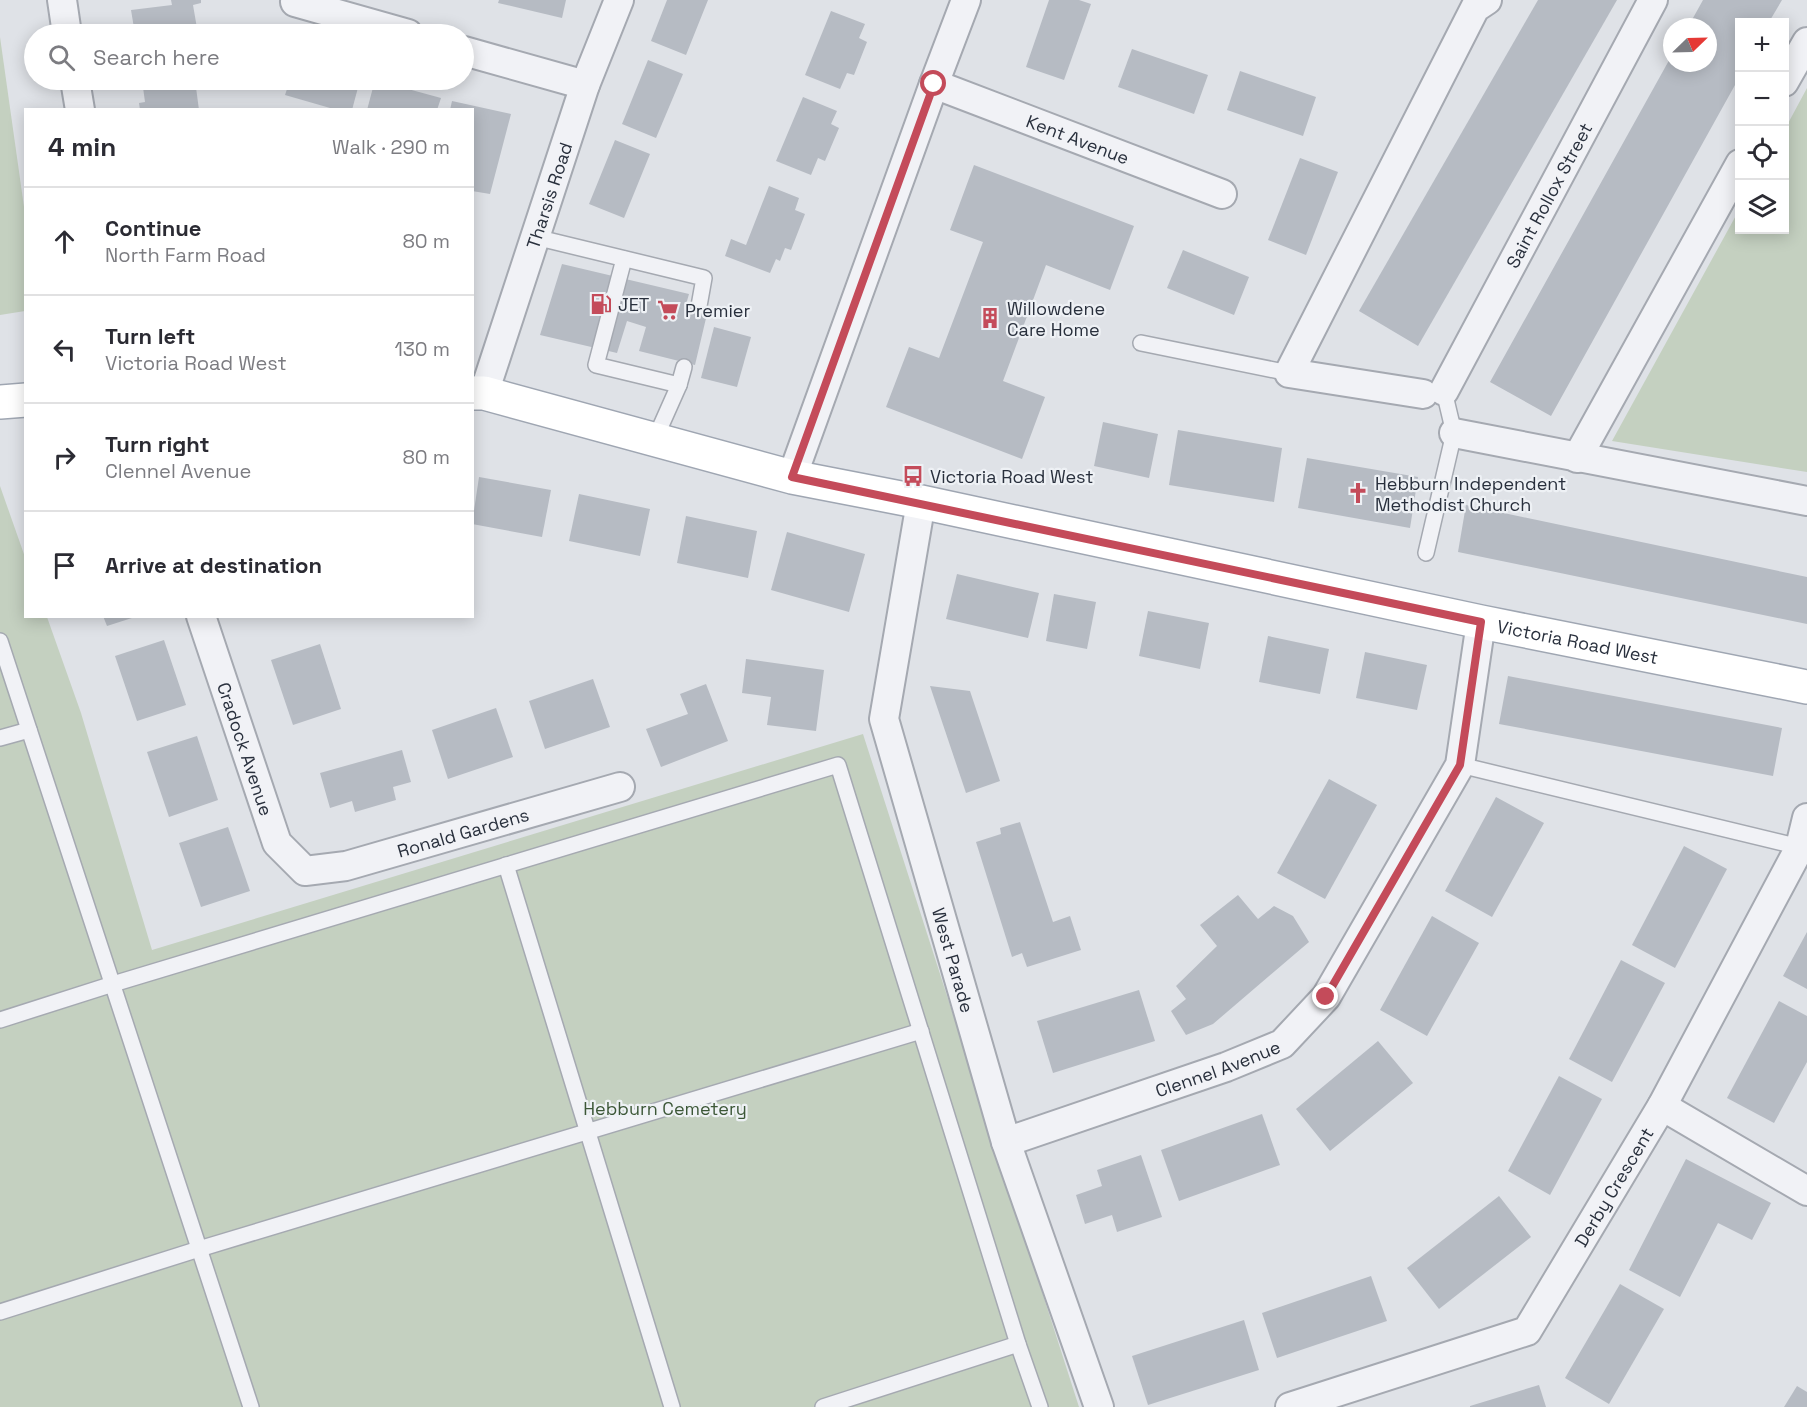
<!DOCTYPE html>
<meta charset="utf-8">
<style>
:root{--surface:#fff;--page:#f7f7f7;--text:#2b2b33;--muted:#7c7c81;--line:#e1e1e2}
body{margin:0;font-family:"Space Grotesk",sans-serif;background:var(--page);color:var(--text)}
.controls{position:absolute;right:18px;top:18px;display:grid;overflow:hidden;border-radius:0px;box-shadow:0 3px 15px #0003}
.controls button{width:54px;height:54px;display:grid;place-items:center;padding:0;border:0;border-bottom:2px solid var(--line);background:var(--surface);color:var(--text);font:30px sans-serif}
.compass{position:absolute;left:1663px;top:18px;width:54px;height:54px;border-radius:50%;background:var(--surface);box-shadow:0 3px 15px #0003;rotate:67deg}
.stop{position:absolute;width:18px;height:18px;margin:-14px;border:4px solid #c44b5a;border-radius:50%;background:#fff}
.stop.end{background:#c44b5a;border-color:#fff;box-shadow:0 2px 6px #0008}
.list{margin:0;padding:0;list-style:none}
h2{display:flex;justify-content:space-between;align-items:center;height:78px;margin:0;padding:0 24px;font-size:26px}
h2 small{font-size:20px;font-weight:400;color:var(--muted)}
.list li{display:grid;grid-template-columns:39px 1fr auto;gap:18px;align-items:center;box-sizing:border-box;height:108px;padding:0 24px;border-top:2px solid var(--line)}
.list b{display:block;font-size:22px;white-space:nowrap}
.list p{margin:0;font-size:20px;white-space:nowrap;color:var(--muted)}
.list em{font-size:20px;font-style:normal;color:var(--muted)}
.icon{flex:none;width:33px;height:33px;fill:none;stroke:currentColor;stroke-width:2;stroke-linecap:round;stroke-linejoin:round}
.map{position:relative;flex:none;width:1807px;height:1407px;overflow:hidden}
.search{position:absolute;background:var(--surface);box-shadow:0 3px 15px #0003;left:24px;top:24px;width:450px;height:66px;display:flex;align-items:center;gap:15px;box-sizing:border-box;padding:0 21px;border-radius:33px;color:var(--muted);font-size:22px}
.panel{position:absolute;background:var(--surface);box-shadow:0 3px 15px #0003;left:24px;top:108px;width:450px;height:510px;border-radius:0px}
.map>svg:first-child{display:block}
</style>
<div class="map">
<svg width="1807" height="1407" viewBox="0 0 1807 1407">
<rect width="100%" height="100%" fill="#dfe2e7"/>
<g fill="#c4d0c0">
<polygon points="0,37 25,214 25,311 0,315"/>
<polygon points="1807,88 1807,472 1612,441 1739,210 1740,230 1784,230 1785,129"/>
<polygon points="0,486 25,557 26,616 47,617 81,713 152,950 863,734 1079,1407 0,1407"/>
</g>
<g fill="#b6bbc3">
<polygon points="171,0 201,0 201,3 193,5 198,34 135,34 131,10 172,5"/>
<polygon points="499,0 566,0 562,18 498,3"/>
<polygon points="667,0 708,0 686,55 651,41"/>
<polygon points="1049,0 1079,0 1091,4 1064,80 1026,67"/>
<polygon points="1538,0 1617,0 1418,346 1359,311"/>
<polygon points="1703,0 1782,0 1769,22 1740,22 1740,76 1551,416 1490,382 1672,55 1672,63 1708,63 1708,27 1688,27"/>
<polygon points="831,11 865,24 859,38 867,42 854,75 847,73 840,89 805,75"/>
<polygon points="1132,49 1208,75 1194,114 1118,87"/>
<polygon points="648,60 683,74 656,138 622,124"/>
<polygon points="1240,71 1316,97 1303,136 1227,110"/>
<polygon points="142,80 195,80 199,110 140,110 139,103 145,102"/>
<polygon points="290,80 360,80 352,110 337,110 285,95"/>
<polygon points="375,80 441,98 437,110 367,110"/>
<polygon points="803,97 837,111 831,124 839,128 825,161 818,158 811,175 776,161"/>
<polygon points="452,101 511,114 490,194 472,191 472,110 450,110"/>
<polygon points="615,140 650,154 624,218 589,204"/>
<polygon points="1300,158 1338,172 1306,255 1268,240"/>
<polygon points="974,165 1134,226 1110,290 1046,265 1003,381 1045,397 1022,459 886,407 909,347 939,358 983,242 950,230"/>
<polygon points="769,186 799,198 795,210 805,214 791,250 785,248 780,261 776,259 770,273 725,256 731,239 746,245"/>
<polygon points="1183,250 1249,277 1234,315 1167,288"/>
<polygon points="562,264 689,294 685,308 707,314 695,365 639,351 646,327 627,321 617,353 540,335"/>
<polygon points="714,327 751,337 737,387 701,378"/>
<polygon points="1103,422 1158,434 1149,478 1094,466"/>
<polygon points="1178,430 1282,448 1274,502 1169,485"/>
<polygon points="1307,458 1418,477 1410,528 1298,508"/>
<polygon points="479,477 551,490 542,537 472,524"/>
<polygon points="579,494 650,509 640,556 569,541"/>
<polygon points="1466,505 1807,577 1807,624 1458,552"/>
<polygon points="686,516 757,531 748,578 677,563"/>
<polygon points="787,532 865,554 849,612 771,590"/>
<polygon points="957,574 1039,593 1028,638 946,619"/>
<polygon points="1054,594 1096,602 1087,649 1046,641"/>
<polygon points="1148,611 1209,623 1200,669 1139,656"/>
<polygon points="103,616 134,616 135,617 107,626"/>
<polygon points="1268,636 1329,649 1320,694 1259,682"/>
<polygon points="164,640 186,705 137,721 115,656"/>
<polygon points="320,644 341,709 293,725 271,660"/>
<polygon points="1365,652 1427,665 1417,710 1356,698"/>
<polygon points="746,659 824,670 816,731 767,725 771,697 742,693"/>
<polygon points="1508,676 1782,728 1773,776 1499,724"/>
<polygon points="593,679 610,727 545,749 529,701"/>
<polygon points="706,684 728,741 661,767 646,729 688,714 680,694"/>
<polygon points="930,686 970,691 1000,781 966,793"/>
<polygon points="496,708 513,757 448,779 432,730"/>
<polygon points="197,736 218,800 169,817 147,752"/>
<polygon points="402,750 411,782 393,787 396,800 355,812 352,801 330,808 320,773"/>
<polygon points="1329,779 1377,805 1325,899 1277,873"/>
<polygon points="1496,797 1544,823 1492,917 1445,891"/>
<polygon points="1020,822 1053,922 1070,916 1081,950 1027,967 1022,953 1012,957 976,842 1001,834 1000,828"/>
<polygon points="228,827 250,891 201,907 179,843"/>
<polygon points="1684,846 1727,869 1675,968 1632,945"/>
<polygon points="1238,895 1258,919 1274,906 1293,916 1309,942 1213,1024 1186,1035 1171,1011 1186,999 1176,986 1217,946 1200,925"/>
<polygon points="1432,916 1479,943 1427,1036 1380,1010"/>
<polygon points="1807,932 1807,989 1783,976"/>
<polygon points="1621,960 1665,983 1612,1082 1569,1059"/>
<polygon points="1139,990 1155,1041 1053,1073 1037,1021"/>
<polygon points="1779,1001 1807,1016 1807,1062 1774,1123 1727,1098"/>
<polygon points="1378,1041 1413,1083 1330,1151 1296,1109"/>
<polygon points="1559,1076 1602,1099 1550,1195 1508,1171"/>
<polygon points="1262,1114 1280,1165 1179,1201 1161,1150"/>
<polygon points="1141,1155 1162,1217 1117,1232 1112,1215 1085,1224 1076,1195 1102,1186 1097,1170"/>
<polygon points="1686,1159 1771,1203 1752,1240 1718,1223 1680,1297 1629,1270"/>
<polygon points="1499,1196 1531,1237 1439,1309 1407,1268"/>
<polygon points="1371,1276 1387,1321 1277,1358 1262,1313"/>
<polygon points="1620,1284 1664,1309 1609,1404 1565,1378"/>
<polygon points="1244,1320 1259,1370 1148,1405 1132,1356"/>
<polygon points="1539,1385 1546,1407 1470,1407 1470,1406"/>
<polygon points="1797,1386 1807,1392 1807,1407 1784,1407"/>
</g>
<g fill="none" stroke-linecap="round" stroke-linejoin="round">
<defs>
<g id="lane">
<polyline points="535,237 704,278 699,306"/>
<polyline points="624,259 596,365 679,385"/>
<polyline points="1141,343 1289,373"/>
<polyline points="655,439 679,385 684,367"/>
<polyline points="1426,553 1454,433 1444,391"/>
<polyline points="0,641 251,1407"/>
<polyline points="0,738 29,730"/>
<polyline points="1460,765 1800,847"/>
<polyline points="506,865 672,1407"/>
<polyline points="0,1020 113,984 838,765 1018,1344 1040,1407"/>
<polyline points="0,1312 199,1249 921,1031"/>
<polyline points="823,1407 1018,1344"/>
</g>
<g id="street">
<polyline points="62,0 67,34"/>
<polyline points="295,2 408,34"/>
<polyline points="464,51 585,85"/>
<polyline points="75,80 80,110"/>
<polyline points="1784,82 1807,42"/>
<path id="s1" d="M934,84L1222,194"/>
<path id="s2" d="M1444,391L1653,0"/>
<path id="s3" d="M484,393L585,85L619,0"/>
<polyline points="1423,394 1289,373 1475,8 1487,0"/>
<polyline points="1454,433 1807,501"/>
<polyline points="1577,458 1740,164"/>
<polyline points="792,477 934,84 966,0"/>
<path id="s4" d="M921,502L884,719L1006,1142L1099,1407"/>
<path id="s5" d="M201,616L277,843L305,871L346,866L620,787"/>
<polyline points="1662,1106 1807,1191"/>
<path id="s6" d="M1006,1142L1226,1067L1282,1044L1326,997L1460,765L1481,622"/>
<path id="s7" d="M1290,1407L1527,1331L1662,1106L1800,847L1807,818"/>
</g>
<g id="primary">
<path id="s8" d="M472,393H484L792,477L921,502L1481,622L1807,687"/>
<polyline points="0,402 26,400"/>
</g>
</defs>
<use href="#lane" stroke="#a5a9b1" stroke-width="18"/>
<use href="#street" stroke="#a5a9b1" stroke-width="32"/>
<use href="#primary" stroke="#9fa6b2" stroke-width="36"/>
<use href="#lane" stroke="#f1f2f6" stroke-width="15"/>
<use href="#street" stroke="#f1f2f6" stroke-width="28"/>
<use href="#primary" stroke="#fff" stroke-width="33"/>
</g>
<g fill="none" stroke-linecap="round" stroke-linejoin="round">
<polyline stroke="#c44b5a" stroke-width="8" points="934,84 792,477 1481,622 1460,765 1326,997"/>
</g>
<defs>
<symbol id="fuel-bare" viewBox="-9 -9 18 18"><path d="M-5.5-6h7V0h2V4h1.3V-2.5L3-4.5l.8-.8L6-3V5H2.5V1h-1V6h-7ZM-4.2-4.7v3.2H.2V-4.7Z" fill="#c44b5a" stroke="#eef1f5" stroke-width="2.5" paint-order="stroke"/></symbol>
<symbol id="supermarket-bare" viewBox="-9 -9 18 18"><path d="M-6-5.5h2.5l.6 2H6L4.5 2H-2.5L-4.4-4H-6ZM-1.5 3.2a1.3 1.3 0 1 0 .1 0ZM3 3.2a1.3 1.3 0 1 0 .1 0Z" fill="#c44b5a" stroke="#eef1f5" stroke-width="2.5" paint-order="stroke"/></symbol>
<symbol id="building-bare" viewBox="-9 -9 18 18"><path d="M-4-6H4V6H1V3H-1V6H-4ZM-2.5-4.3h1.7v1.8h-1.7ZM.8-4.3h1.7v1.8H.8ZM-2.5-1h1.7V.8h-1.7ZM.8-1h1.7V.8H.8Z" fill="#c44b5a" stroke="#eef1f5" stroke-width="2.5" paint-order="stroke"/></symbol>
<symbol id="bus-bare" viewBox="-9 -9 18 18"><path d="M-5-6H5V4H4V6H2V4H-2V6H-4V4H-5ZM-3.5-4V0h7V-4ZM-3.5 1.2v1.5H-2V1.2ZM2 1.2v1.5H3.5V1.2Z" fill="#c44b5a" stroke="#eef1f5" stroke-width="2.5" paint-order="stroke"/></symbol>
<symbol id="church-bare" viewBox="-9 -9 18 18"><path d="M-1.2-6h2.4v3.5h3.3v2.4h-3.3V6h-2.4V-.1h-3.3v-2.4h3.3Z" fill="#c44b5a" stroke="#eef1f5" stroke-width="2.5" paint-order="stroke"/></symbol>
</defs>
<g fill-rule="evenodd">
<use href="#fuel-bare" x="586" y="289" width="30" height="30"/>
<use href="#supermarket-bare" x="653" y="295" width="30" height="30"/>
<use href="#building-bare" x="975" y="303" width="30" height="30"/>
<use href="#bus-bare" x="898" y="461" width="30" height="30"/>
<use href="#church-bare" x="1343" y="478" width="30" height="30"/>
</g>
<g text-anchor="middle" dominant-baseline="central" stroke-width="4.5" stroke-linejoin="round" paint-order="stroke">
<g font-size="18" fill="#29303d" stroke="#eef1f5">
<text stroke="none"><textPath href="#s1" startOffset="154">Kent Avenue</textPath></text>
<text stroke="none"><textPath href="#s3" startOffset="208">Tharsis Road</textPath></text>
<text stroke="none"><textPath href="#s2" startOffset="222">Saint Rollox Street</textPath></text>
<text stroke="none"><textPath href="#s8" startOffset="1134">Victoria Road West</textPath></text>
<text stroke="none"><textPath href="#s5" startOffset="140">Cradock Avenue</textPath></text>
<text stroke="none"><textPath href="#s5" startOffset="442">Ronald Gardens</textPath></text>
<text stroke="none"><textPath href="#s4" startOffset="471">West Parade</textPath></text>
<text stroke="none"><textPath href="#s6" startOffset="224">Clennel Avenue</textPath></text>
<text stroke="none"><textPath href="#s7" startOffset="417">Derby Crescent</textPath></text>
</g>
<g font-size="18" fill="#29303d" stroke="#eef1f5" text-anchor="start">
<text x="618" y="304">JET</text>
<text x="1007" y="308">Willowdene<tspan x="1007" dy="21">Care Home</tspan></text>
<text x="685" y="310">Premier</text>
<text x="930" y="476">Victoria Road West</text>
<text x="1375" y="483">Hebburn Independent<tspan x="1375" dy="21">Methodist Church</tspan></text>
</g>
<g font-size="18" fill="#3c5737" stroke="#eef1f5">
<text x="665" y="1108">Hebburn Cemetery</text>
</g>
</g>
</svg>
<div class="controls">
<button>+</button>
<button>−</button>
<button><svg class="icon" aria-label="locate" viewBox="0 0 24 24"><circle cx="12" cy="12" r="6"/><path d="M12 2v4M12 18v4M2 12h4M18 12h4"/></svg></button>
<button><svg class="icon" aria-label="layers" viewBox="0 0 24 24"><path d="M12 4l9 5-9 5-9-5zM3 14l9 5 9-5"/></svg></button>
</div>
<svg class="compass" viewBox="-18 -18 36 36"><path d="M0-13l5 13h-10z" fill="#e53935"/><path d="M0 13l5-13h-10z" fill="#7c7c81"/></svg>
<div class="stop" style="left:934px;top:84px"></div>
<div class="stop end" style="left:1326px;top:997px"></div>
<div class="search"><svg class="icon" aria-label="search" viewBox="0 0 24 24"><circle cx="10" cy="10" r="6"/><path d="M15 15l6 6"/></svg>Search here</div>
<section class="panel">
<h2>4 min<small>Walk · 290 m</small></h2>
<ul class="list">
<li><svg class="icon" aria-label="ahead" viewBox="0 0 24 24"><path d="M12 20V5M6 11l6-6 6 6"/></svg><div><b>Continue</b><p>North Farm Road</p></div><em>80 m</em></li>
<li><svg class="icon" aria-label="left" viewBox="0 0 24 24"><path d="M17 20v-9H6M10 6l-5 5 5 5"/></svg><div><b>Turn left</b><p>Victoria Road West</p></div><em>130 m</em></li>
<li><svg class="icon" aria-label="right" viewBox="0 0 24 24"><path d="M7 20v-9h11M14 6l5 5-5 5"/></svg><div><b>Turn right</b><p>Clennel Avenue</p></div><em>80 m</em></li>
<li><svg class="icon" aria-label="arrive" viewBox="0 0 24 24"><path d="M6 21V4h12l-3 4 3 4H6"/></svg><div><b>Arrive at destination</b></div></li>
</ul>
</section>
</div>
